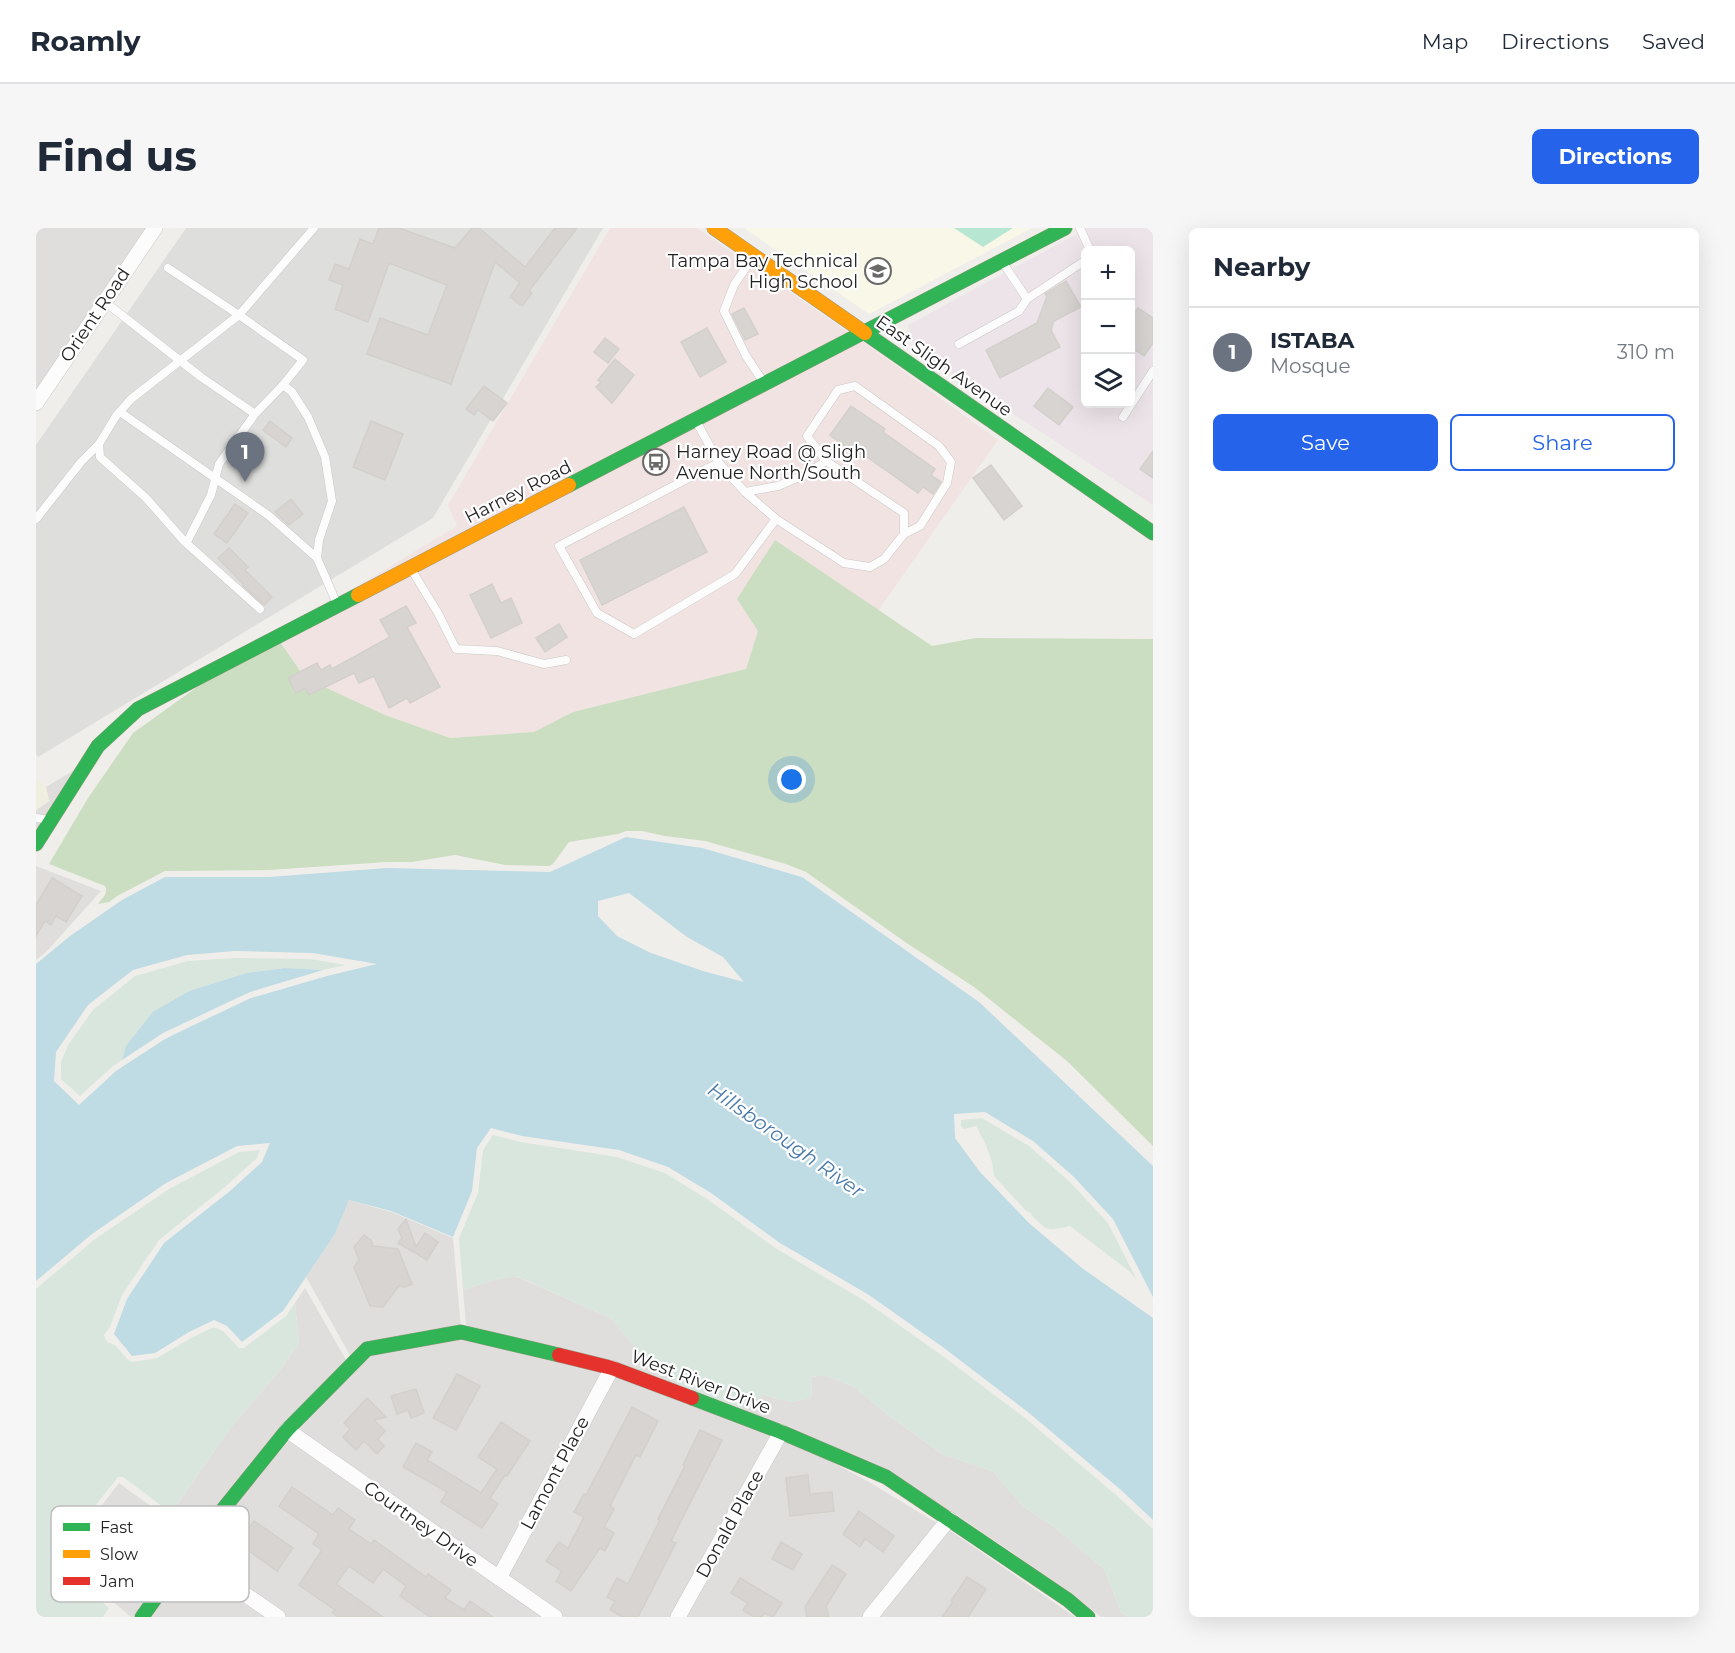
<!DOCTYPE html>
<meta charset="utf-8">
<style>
:root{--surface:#fff;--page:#f6f6f7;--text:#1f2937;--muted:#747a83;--line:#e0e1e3;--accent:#2563eb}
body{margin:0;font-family:Montserrat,sans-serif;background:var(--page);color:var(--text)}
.controls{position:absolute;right:18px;top:18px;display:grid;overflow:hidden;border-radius:9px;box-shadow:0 6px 24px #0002}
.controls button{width:54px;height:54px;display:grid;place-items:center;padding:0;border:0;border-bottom:2px solid var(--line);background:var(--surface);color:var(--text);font:30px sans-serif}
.you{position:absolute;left:756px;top:552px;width:21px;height:21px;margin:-15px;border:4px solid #fff;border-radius:50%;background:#1a73e8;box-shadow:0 0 0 9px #1a73e833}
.badge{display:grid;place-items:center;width:39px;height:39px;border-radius:50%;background:var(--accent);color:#fff;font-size:20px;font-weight:700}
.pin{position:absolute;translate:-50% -50px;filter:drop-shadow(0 2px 3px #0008)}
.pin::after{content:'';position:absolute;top:32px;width:21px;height:18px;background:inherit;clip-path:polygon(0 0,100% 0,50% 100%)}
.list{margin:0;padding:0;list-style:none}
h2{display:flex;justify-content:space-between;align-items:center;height:78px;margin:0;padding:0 24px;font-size:26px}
h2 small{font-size:20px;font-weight:400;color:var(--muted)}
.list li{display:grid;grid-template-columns:39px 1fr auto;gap:18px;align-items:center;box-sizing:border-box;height:90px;padding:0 24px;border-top:2px solid var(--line)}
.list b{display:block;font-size:22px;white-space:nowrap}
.list p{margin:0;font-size:20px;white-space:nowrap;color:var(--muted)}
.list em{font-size:20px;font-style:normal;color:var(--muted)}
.actions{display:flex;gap:12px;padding:18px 24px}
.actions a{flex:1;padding:14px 0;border:2px solid var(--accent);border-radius:9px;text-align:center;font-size:21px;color:var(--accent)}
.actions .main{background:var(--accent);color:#fff}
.icon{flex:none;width:33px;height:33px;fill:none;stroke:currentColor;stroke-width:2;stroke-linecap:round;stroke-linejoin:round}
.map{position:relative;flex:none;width:1117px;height:1389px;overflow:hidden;border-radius:9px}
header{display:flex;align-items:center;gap:36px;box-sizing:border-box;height:84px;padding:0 30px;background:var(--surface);border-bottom:2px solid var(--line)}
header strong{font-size:28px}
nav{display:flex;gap:33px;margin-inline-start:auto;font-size:21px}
.intro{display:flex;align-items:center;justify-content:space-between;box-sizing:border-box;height:144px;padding:0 36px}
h1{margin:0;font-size:42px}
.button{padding:15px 27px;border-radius:9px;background:var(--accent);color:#fff;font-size:21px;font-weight:700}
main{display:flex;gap:36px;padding:0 36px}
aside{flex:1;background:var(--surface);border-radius:9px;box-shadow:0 6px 24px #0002}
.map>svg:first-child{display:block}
</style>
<header>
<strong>Roamly</strong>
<nav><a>Map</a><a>Directions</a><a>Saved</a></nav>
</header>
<div class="intro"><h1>Find us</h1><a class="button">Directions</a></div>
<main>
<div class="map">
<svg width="1117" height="1389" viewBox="0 0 1117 1389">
<rect width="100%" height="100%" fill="#f0eeeb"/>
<g fill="#dfdedc">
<polygon points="0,0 111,0 0,162"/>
<polygon points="40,541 0,603 0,582 13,573 10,559"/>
<polygon points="0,638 65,663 10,724 0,732"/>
<polygon points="313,972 355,984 417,1010 426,1112 585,1148 759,1214 833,1254 919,1306 1039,1389 95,1389 25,1330 83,1255 168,1317 211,1260 320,1138 270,1049 299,1006"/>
<polygon points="479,1048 575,1090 611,1134 646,1158 430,1097 427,1062 457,1052"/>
<polygon points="269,1060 310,1132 160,1303 135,1285 195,1199 245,1141 263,1115 259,1075"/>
<polygon points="788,1147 818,1159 851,1186 906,1226 956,1243 987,1278 1017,1298 1068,1341 1085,1384 1092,1389 1065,1389 1037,1366 918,1285 704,1180 727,1167 754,1174 776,1170 775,1149"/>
</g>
<g fill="#f1e3e1">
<polygon points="574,0 661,0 812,104 303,369 421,298 412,277"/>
<polygon points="826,113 962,212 842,383 739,312 722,403 710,441 537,484 498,504 414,510 349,487 269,450 246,415"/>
</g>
<path fill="#ede4e9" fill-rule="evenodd" d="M1052,0H1117V277L879,122L872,97ZM1050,22H1094V176H1050Z"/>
<polygon fill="#f8f7e8" points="708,0 996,0 833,86"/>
<polygon fill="#dededc" points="150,0 567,0 397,290 2,529 0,527 0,217"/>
<polygon fill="#efefdf" points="0,551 10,559 13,573 0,582"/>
<path fill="#cbdec1" d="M739,312L896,418L940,410L1117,411V918L1031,833L938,759L872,716L770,644L750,636L669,613L629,608L606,603H590L582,606L533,614L517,636L513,638L469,637L419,627L376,634H351L233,642L129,643L83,667L73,674L62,676C66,670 73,665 69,658L13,636L52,570L97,505L164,457L245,415L269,450L349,487L414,510L498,504L537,484L710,441L722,403L701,371Z"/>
<g fill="#d9e6de">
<polygon points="198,730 275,731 310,737 287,742 249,740 210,745 153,763 90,818 86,832 77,838 44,868 25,851 25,834 32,817 57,782 99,748 152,733"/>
<path d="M946,890L993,918L1033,953L1072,995L1101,1052L1093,1043L1034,998C1011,1003 1013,1004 996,988L995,985L990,983L958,948L956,934L949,915L940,898L928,901L925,898V892Z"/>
<polygon points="457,907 485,914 581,929 629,945 671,971 741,1021 829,1073 904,1126 989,1190 1080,1267 1117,1301 1117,1389 1092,1389 1085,1384 1068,1341 1017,1298 987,1278 956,1243 906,1226 851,1186 818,1159 788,1147 775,1149 776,1170 754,1174 727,1167 704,1180 646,1158 611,1134 575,1090 480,1048 457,1052 427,1062 423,1010 442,965 447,922"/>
<polygon points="224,922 221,930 190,958 123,1012 86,1067 74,1099 68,1107 71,1114 79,1117 92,1132 97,1134 121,1130 155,1110 178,1099 187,1103 203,1120 208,1120 250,1088 259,1075 263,1115 245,1141 195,1199 135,1285 87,1249 82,1249 21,1326 19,1330 21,1335 73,1380 67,1389 0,1389 0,1061 59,1011 133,961 203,924"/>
</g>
<polygon fill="#b7e6d2" points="918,0 977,0 947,19"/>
<g fill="#bfdbe3" fill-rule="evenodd">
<path d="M590,609L666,620L766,649L943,774L1117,938V1069L1077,991L1037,948L997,913L949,884L918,886L919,910L944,944L993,995L1046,1040L1117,1090V1292L1085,1262L993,1185L908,1120L833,1067L744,1015L675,965L632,939L583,922L486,908L455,900L441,920L436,963L417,1009L355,983L313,972L299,1006L247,1083L206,1114L191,1098L178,1092L153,1104L119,1125L96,1128L78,1106L91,1071L128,1015L194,963L226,934L234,915L201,918L130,955L56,1006L0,1053V736L34,708L86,672L129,649H233L351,640L514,644ZM593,665L651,709L687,729L708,754L667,743L615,725L581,708L562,688V673ZM199,723L277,725L341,736L291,748L215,770L162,795L129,811L80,843L43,877L18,853L20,824L52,777L97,742L151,727Z"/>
<polygon points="249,740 287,742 214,764 127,805 86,832 90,818 117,784 153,763 210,745"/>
</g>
<g fill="#d7d4d2" stroke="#d3d0cc" stroke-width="1.5">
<polygon points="343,0 363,0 419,20 436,0 443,0 489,39 519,0 541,0 493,63 496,65 486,78 474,69 484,55 459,34 415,156 331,126 344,90 392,107 411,57 353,35 332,94 299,81 307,57 293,52 299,36 313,41 324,11 337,16"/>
<polygon points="1030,53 1045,79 1018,93 1015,102 1024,119 964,150 950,122 1001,95 1011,68 1009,66"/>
<polygon points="708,80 722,106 709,112 696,86"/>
<polygon points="1102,80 1117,90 1117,115 1108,128 1095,119 1095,90"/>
<polygon points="671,100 690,134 664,149 645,114"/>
<polygon points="569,110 583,121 572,135 558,124"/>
<polygon points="579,131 598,147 576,175 560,159 565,154 562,152"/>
<polygon points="448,158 471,175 457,193 442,182 438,187 430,181"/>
<polygon points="1012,160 1037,179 1023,197 998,178"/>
<polygon points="815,178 849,201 847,204 899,241 895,247 905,254 897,266 887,259 882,265 831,229 828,232 794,207"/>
<polygon points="234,193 256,210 250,219 227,202"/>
<polygon points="335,193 367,206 349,252 317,239"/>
<polygon points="1117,223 1117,250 1104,241"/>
<polygon points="955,237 986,278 968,292 937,250"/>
<polygon points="255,271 267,286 253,297 239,284"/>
<polygon points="199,276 212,285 191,315 178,306"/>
<polygon points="648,279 671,324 566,377 544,332"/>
<polygon points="193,320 212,339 209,342 236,369 228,377 207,358 208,357 182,330"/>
<polygon points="456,356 465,375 475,370 486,395 455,410 434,367"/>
<polygon points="370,378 380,395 371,399 404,459 374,475 371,470 353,480 338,448 323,455 318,445 273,467 269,460 260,465 252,450 281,435 285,442 294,437 296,441 354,409 344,392"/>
<polygon points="523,396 531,409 509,424 500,410"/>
<polygon points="16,650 46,668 30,694 20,688 15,697 9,693 0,708 0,677"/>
<polygon points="370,991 380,1019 389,1005 402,1014 391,1032 362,1015 366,1010 362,1001"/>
<polygon points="328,1007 335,1012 337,1018 362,1021 376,1056 369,1059 363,1058 347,1079 334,1078 318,1039 323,1032 318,1019"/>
<polygon points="421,1146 444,1158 420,1202 397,1190"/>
<polygon points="380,1161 388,1185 375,1190 372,1182 361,1186 355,1168"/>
<polygon points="331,1170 350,1189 338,1192 349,1203 342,1211 348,1218 341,1226 328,1213 320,1222 307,1209 314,1201 308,1195"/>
<polygon points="596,1179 622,1193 604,1229 600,1227 574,1278 578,1281 568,1299 578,1305 569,1323 564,1320 535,1363 520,1353 526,1343 510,1333 523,1314 532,1320 548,1289 538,1284 548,1266 550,1267"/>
<polygon points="465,1194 494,1213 471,1248 469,1247 454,1270 462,1276 446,1300 405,1274 411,1264 367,1239 380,1215 396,1224 391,1232 445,1265 461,1241 442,1229"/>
<polygon points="664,1202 686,1212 635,1313 640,1315 602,1389 587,1389 574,1382 579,1373 571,1369 581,1350 592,1356 624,1292 622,1291 649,1238 647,1237"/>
<polygon points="772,1247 774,1266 796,1264 798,1283 754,1288 750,1250"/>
<polygon points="256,1259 297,1287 302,1280 319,1292 313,1301 335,1316 338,1312 390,1349 392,1346 415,1362 409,1370 428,1382 434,1373 457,1389 394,1389 364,1368 370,1358 347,1341 337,1355 313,1338 300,1356 347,1389 302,1389 296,1385 299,1382 263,1357 286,1322 277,1316 283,1306 243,1278"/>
<polygon points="823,1283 858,1308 847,1324 829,1311 824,1319 807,1306"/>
<polygon points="218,1293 257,1320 241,1343 202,1315"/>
<polygon points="745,1314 766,1326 757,1342 736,1331"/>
<polygon points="796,1337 810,1346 790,1378 793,1389 771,1389 769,1379"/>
<polygon points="931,1349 950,1361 932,1389 906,1389 917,1374 915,1373"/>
<polygon points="704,1350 746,1375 737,1389 728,1385 726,1389 718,1389 707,1382 712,1375 695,1365"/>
</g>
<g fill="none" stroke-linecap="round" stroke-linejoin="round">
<defs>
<g id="lane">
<polyline points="1044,0 1054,22"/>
<polyline points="717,29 698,57 688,83 710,128 728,155"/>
<polyline points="967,35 991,71 1050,32"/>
<polyline points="132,40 203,87 278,0"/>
<polyline points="69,74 165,149 219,186 183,236 175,267 152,312 148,313 224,381"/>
<polyline points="923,116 983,83 991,71"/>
<polyline points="84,184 232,287 281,330"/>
<polyline points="219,186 247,157 256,164 272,189 289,229 296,273 283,312 281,330 301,376"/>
<polyline points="1087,189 1117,143"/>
<polyline points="660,193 683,235 709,264 740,291 808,335 834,339 848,331 868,306 868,285 790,233 768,247 742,258 709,264"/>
<polyline points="790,233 771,208 802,162 819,158 903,218 915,234 911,255 884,298 868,306"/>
<polyline points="683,235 670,241 523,318 561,385 598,406 699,346 740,291"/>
<polyline points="0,291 45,234 63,216"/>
<polyline points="148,313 110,270 64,229 63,216 80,188 95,171 203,87 267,132 247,157"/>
<polyline points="375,341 402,385 420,421 461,423 508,436 530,432"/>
<polyline points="0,590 13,592"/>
</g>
<g id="street">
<polyline points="0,175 119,0"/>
<polyline points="251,1202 519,1389"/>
<polyline points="151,1326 242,1389"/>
<polyline points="463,1350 576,1140"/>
<polyline points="642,1389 745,1204"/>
<polyline points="834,1389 913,1291"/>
</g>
<g id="fast">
<polyline points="829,105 1117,305"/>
<polyline points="533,257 1029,0"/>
<polyline points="0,616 62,518 102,481 322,367"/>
<polyline points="656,1170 745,1204 850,1249 1032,1372 1052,1389"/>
<polyline points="106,1389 151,1326 251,1202 331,1121 425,1104 523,1127"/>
</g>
<g id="slow">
<polyline points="678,0 829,105"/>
<polyline points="322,367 533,257"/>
</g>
<polyline id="jam" points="523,1127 576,1140 656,1170"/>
</defs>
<use href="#lane" stroke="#c9c8c7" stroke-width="9"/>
<use href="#street" stroke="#c9c8c7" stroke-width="16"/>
<use href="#fast" stroke="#999a82" stroke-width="15"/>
<use href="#slow" stroke="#999a82" stroke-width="15"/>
<use href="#jam" stroke="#999a82" stroke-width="15"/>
<use href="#lane" stroke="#fdfcfc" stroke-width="8"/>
<use href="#street" stroke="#fdfcfc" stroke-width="15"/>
<use href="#fast" stroke="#30b455" stroke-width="14"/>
<use href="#slow" stroke="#ff9f0a" stroke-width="14"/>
<use href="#jam" stroke="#e5322d" stroke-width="14"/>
</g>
<defs>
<symbol id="school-ring" viewBox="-11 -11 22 22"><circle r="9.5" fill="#fff" stroke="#6a6968" stroke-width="1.5"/><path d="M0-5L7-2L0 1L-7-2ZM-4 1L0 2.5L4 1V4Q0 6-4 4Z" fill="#6a6968"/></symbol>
<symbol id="bus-ring" viewBox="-11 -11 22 22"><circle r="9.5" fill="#fff" stroke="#6a6968" stroke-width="1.5"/><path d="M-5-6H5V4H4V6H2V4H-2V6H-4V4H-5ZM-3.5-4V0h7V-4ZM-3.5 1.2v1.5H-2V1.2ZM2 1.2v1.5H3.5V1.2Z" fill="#6a6968"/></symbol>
</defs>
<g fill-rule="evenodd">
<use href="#school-ring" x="827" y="28" width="30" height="30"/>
<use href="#bus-ring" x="605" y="219" width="30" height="30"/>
</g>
<g text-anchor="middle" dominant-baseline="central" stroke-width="4.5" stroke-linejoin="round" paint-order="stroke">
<g font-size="18" fill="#222" stroke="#fff" text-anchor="end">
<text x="822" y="33">Tampa Bay Technical<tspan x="822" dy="21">High School</tspan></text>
<text x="640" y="224" text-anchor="start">Harney Road @ Sligh<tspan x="640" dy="21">Avenue North/South</tspan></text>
</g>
<g font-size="18" fill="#222" stroke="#fff">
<text transform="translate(59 87) rotate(-56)">Orient Road</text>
<text transform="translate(908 138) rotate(35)">East Sligh Avenue</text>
<text transform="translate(482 264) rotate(-27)">Harney Road</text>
<text transform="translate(665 1154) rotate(21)">West River Drive</text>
<text transform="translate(519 1245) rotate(-62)">Lamont Place</text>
<text transform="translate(385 1296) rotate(35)">Courtney Drive</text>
<text transform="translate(694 1296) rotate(-61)">Donald Place</text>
</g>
<g font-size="20" font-style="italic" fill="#4a7aab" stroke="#fff">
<text transform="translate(750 912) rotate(35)">Hillsborough River</text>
</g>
</g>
<rect x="15" y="1278" width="198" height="96" rx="9" fill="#fff" stroke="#bdbdbd" stroke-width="1.5"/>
<rect x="27" y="1295" width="27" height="8" fill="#30b455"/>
<rect x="27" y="1322" width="27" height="8" fill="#ff9f0a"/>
<rect x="27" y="1349" width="27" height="8" fill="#e5322d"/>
<g font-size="16" fill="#222">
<text x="64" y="1305">Fast</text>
<text x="64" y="1332">Slow</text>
<text x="64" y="1359">Jam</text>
</g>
</svg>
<div class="controls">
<button>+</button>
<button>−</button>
<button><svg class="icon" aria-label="layers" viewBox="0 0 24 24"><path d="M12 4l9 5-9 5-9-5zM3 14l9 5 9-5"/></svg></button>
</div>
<div class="you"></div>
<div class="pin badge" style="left:209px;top:254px;background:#6b7280">1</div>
</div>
<aside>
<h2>Nearby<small></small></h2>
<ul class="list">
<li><span class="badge" style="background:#6b7280">1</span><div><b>ISTABA</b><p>Mosque</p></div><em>310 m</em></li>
</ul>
<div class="actions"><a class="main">Save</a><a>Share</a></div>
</aside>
</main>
